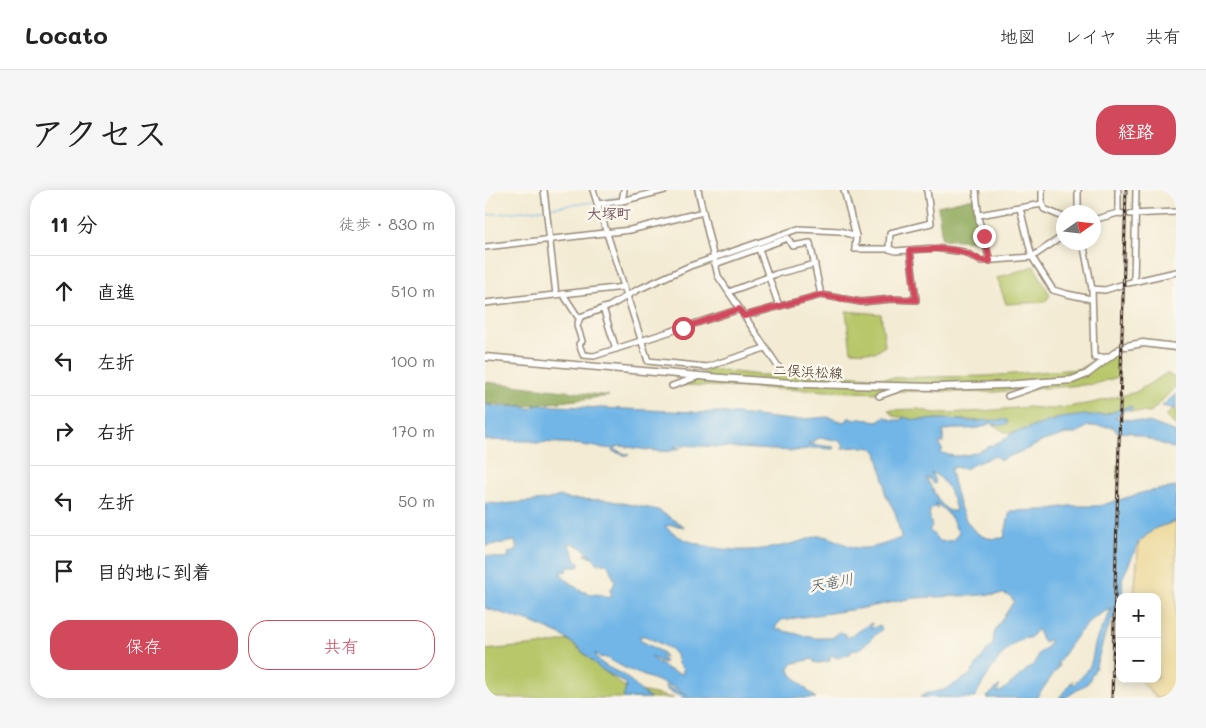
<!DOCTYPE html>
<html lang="ja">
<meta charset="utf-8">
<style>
:root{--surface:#fff;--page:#f6f6f6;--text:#222;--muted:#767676;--line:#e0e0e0;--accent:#d1495b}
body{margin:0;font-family:Mali,"Klee One",sans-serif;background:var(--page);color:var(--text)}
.controls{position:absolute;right:15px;bottom:15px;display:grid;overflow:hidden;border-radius:10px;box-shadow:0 2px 12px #0003}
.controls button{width:45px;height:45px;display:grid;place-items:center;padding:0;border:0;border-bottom:1px solid var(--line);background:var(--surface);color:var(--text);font:25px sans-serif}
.compass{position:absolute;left:571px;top:15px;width:45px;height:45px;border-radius:50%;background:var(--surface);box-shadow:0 2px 12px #0003;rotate:76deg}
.stop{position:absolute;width:15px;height:15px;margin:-11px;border:4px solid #d1495b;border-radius:50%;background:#fff}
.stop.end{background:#d1495b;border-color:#fff;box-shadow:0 1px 5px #0008}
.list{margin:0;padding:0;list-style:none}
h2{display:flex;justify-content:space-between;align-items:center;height:65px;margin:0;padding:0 20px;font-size:21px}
h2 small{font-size:16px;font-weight:400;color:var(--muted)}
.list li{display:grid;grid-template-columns:32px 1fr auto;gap:15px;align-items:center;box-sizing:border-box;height:70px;padding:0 20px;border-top:1px solid var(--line)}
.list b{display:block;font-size:19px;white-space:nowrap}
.list em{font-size:16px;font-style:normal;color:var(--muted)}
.actions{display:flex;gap:10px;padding:15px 20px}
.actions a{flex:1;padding:11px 0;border:1px solid var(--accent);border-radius:20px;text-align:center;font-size:18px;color:var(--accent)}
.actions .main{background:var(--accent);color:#fff}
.icon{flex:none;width:28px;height:28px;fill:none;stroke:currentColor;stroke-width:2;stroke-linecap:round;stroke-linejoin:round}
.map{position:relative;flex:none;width:691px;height:508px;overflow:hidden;border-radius:20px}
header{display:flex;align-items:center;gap:30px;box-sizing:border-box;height:70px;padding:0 25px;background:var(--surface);border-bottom:1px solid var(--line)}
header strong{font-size:24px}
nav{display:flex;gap:28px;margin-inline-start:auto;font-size:18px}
.intro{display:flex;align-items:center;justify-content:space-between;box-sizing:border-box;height:120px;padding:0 30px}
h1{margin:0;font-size:35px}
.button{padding:12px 22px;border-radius:20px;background:var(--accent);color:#fff;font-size:18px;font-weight:700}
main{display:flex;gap:30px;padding:0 30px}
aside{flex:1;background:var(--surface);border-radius:20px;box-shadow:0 2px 12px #0003}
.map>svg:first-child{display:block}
</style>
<header>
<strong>Locato</strong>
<nav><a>地図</a><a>レイヤ</a><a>共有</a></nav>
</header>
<div class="intro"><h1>アクセス</h1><a class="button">経路</a></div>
<main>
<aside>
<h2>11 分<small>徒歩 · 830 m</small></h2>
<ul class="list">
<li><svg class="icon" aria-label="ahead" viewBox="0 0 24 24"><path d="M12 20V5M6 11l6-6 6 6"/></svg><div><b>直進</b></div><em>510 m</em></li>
<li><svg class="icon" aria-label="left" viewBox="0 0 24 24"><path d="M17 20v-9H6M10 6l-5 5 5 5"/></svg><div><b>左折</b></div><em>100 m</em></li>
<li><svg class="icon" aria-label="right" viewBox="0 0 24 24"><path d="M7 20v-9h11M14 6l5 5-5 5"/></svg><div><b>右折</b></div><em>170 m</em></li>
<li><svg class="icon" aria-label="left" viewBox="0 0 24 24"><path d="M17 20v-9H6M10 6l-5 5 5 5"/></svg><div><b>左折</b></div><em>50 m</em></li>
<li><svg class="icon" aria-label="arrive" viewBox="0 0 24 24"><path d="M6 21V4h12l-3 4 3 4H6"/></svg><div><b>目的地に到着</b></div></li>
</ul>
<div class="actions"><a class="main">保存</a><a>共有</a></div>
</aside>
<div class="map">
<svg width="691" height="508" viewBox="0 0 691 508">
<rect width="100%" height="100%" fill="#fbf7ec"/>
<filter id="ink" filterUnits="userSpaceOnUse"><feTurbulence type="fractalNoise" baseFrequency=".02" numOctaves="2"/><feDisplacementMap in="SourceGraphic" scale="10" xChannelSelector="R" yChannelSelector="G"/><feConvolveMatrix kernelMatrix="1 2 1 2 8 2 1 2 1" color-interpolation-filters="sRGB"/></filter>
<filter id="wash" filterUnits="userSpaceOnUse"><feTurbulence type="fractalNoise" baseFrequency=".0096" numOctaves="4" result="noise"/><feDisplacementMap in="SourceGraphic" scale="20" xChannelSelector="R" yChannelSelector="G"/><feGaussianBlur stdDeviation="1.12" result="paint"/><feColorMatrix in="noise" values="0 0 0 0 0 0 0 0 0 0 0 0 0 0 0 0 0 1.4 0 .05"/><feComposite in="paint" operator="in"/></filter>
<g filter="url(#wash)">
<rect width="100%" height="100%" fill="#f3ebd3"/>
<g fill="#b8c76a" stroke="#7a7844">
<polygon points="549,76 565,105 560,112 521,114 512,88"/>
<polygon points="361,121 396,124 400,156 390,162 366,161"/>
<polygon points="628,159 632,169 633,187 610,194 509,202 400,201 392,203 198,195 225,179 274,185 359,185 394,188 501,186 594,179 617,167"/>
<polygon points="682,183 691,189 691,196 665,223 645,221 645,216 619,225 571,229 532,242 520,242 502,231 453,229 430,230 409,226 403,220 433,219 449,223 486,222 542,217 568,219 607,213 651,202"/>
<polygon points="689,219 691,219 691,236 680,226"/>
<polygon points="83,450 118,480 141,498 189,508 0,508 0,460 65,454"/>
</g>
<g fill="#92ac5e" stroke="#666b3e">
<polygon points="489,8 496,44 492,46 492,51 457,49 453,16"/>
<polygon points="0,192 124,206 40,216 0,214"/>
</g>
<polygon fill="#eeda9e" stroke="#94825e" points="691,331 691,508 672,508 654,489 672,489 672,407 649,407 654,352 669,339"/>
<g fill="#71b6e7" stroke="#567082" fill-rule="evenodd">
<polygon points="691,204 691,219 677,216"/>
<path d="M0,214L12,217L40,216V218H49V215L209,222L210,223L233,222L307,230L343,227L359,232L363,230V228L385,230L386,231L394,232L396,228L401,227L407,230H417L418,227C432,232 446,229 460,229C471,229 481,232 491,231C501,230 512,230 522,230L523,233C517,237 511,235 505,233C493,243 472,236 458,241V253H454L456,258L458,259L456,262C478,274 502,256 523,248L525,244L575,228L600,225H619L645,216L648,218L645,221L642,219L630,227L661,233L664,232L691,242V259L644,242L633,243L628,237L603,236L591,244H581L558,251L545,258L515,270C508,262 505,269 497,271C490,273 486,276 479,279L470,277L466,279V282C472,304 476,341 503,348C508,349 514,348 519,348L525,321L559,320L584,316H614L660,302L691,297V331L669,339L654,352L637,389L638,407H635V419L626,432L620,445L610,479L603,493L580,508H574L588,490L586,494H589C613,474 604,469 613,445C617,436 623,428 626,419C603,426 584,455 572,475H575L551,508H501L515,495L512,502L517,501L551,472L554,463L560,459L565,452L563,450L559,453L552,439L545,448C523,446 499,491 489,508L435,507L443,503L459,500L485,485L498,466L508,454L509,444L512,437L529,411L525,406L519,404L428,408L379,418L297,430L291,436V439L329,448H347L355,442L361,444V448C371,444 378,437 387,433L386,439L395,435L397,439C390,445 383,451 378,457L365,462V464L352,468L349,466H345V471L334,473L329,472L328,469L309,473L304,477V481C313,491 321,500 331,508H199L182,500L180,496L203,506L188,497L144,480L119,467L116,468L110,463C113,476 132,480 141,487C149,494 156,502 165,508H138L141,498L140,493L114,478L94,458L76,445L49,433L0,418V365L13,368L24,367L23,363L32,361L30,351L0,356V313L17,314L61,310L75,306L83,309L122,310L173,320L200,337L188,335L180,336C188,345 198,349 210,353C250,366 293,360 332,346C343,345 352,351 362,355C379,363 400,354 416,348V346L410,322L400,303V294L392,262L387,258L376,257L356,258L359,255L355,251C347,250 337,246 329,250L330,251L323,254L349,257L348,259L328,258L309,261L196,255L188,257L196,258C182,266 150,257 134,256L130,258V260L144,265L142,266L127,261L128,259C101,256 78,251 50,253L47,251L0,250ZM446,283C461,287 468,307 471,321C468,321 465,321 463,320C454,315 447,297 441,288L445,289L448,294L451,293ZM450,313C457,317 464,324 468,331C471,336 469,338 474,342L469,350C450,354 455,349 444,340L447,337C446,330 442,324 447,317L453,318ZM85,353C93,354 102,361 107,366L101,363L100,365L109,369L114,375L115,372L123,375L130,391L128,397L125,399L127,406L123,408C117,403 114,405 108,404C94,403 83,392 75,382L82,381L83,377H93L95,373L90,369L88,361L84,355ZM155,446H160L186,459L191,465L193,474L198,479V484C185,482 174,475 165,466L178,473L180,472L175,466L180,467L178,463L155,450Z"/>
</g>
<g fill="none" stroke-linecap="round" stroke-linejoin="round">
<g stroke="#71b6e7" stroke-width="1">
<polyline points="140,5 163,2"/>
<polyline points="113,11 136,6"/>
<polyline points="63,18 109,12"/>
<polyline points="0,25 58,19"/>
</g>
</g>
</g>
<g filter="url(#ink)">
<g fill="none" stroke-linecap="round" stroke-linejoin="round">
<defs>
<g id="minor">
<polyline points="59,0 71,105"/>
<polyline points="108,0 163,171 222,177 280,158"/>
<polyline points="213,0 233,86 296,181"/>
<polyline points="359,0 371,46"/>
<polyline points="491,0 494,31 505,71"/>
<polyline points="557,0 557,14 559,19 578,27"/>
<polyline points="593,0 593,22"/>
<polyline points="137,11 139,0"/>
<polyline points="112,14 137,11 180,0"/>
<polyline points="535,18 547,67 568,100 582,104 606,109"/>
<polyline points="633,23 633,0"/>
<polyline points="645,24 691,22"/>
<polyline points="494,25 557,14"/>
<polyline points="608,30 633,23 639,24"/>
<polyline points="598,52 607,99 609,165 610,168 624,167"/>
<polyline points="0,57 145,40 218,22"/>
<polyline points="274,59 294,116"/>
<polyline points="404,59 405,43 446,33 442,0"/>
<polyline points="230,74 303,48 307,56 325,53 336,105"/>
<polyline points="649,92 651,0"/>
<polyline points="643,93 691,82"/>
<polyline points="607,99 620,100 636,95"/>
<polyline points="244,102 291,84 330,74"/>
<polyline points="78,104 93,127 95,127"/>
<polyline points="0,113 139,97"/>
<polyline points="118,118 131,159"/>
<polyline points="255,119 109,166 98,165 94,154 97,151 92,136 95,127 125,116 152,100 205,76 313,39 355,41 371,46 370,59 404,59 411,61 450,58 479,62 496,71 547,67 578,46"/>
<polyline points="259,126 336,105 376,112 407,109 431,110 425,60"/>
<polyline points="187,196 212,187"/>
<polyline points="394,206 419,197"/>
<polyline points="523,206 558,194"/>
</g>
<g id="major">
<polyline points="641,156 658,153 691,157"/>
<polyline points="0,167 237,188 320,194 450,197 520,195 587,190 602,184 635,159"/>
</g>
</defs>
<use href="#minor" stroke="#978a78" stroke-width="8"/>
<use href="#major" stroke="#978a78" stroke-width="9"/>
<use href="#minor" stroke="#fff" stroke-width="5"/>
<use href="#major" stroke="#fff" stroke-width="6"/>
<defs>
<polyline id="rail" points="627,508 641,0"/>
</defs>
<use href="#rail" stroke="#3b2a1e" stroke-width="3"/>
<use href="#rail" stroke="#fbf7ec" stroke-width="1" stroke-dasharray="4" stroke-linecap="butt"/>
</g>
</g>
<g fill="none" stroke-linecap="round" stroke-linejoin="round" filter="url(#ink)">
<path stroke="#d1495b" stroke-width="6" d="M198,138L254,119L259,126L336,105L376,112L406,109L431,110L425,60C442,59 463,57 480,63C491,67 492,71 505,71L499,46"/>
</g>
<g text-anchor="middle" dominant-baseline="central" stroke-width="5" stroke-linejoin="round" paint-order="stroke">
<g font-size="14" fill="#3b2a1e" stroke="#fbf7ec">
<text transform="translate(323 181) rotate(3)">二俣浜松線</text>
</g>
<g font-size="15" font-weight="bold" fill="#70525e" stroke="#fbf7ec">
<text x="124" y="23">大塚町</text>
</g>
<g font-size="15" font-style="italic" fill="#4e5b64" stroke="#fbf7ec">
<text transform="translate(346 392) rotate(-10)">天竜川</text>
</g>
</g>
</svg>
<div class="controls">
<button>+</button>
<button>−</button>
</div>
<svg class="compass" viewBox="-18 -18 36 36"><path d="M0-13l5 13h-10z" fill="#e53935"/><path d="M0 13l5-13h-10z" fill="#767676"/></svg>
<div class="stop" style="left:198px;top:138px"></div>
<div class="stop end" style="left:499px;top:46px"></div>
</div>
</main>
